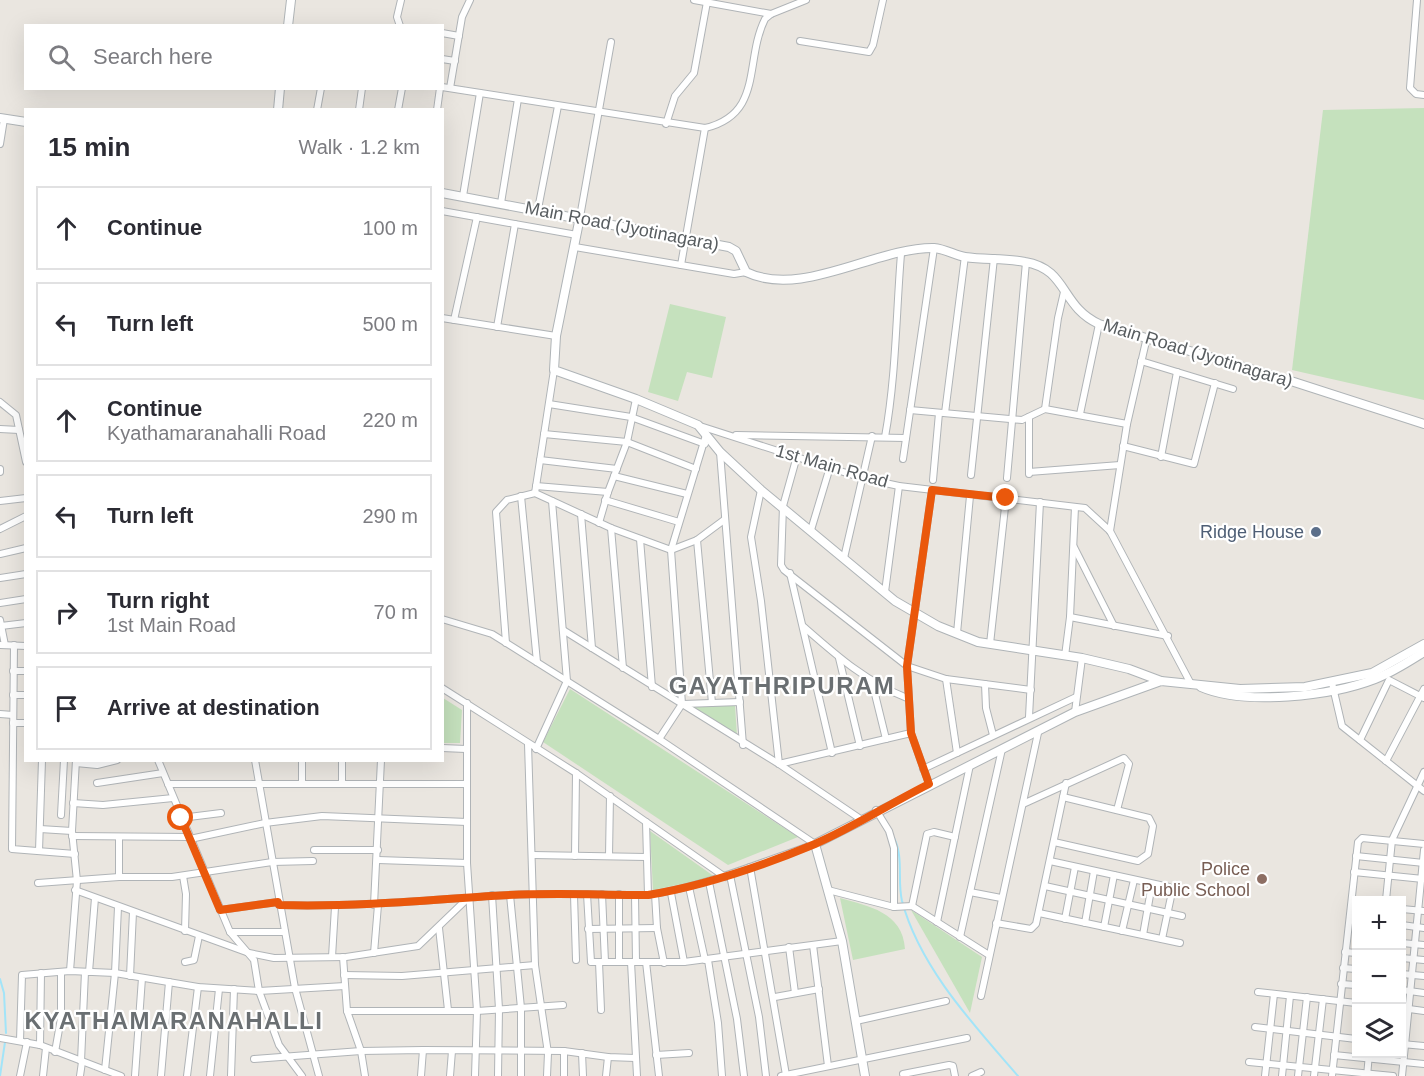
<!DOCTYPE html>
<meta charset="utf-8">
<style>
:root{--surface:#fff;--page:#f7f7f7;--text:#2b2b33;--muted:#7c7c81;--line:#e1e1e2}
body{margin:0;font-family:Helvetica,sans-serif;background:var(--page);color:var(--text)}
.controls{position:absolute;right:18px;bottom:18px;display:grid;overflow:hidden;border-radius:0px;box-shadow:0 6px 24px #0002}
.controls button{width:54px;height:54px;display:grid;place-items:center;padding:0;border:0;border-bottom:2px solid var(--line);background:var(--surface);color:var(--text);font:30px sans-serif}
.stop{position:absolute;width:18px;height:18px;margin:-14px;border:4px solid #ea580c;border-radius:50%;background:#fff}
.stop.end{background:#ea580c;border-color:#fff;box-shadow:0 2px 6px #0008}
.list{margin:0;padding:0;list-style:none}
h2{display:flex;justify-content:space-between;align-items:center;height:78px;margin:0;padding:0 24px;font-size:26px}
h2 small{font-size:20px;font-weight:400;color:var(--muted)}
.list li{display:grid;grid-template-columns:39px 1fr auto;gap:18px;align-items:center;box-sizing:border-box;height:84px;margin:0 12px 12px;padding:0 12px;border:2px solid var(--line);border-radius:0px}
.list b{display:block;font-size:22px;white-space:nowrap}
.list p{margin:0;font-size:20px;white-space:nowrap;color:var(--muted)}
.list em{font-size:20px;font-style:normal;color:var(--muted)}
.icon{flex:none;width:33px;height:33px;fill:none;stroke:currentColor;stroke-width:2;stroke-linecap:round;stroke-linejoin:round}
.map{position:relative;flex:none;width:1424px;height:1076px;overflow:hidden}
.search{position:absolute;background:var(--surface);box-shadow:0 6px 24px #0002;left:24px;top:24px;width:420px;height:66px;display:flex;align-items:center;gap:15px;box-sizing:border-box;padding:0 21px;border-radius:0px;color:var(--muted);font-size:22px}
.panel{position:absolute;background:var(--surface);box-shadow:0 6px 24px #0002;left:24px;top:108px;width:420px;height:654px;border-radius:0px}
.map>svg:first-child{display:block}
</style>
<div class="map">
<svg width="1424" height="1076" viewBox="0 0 1424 1076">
<rect width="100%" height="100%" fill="#eae6e0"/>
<g fill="#c5e1bd">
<polygon points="1424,108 1424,400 1292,370 1323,110"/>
<polygon points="670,304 726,317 712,378 687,372 678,401 648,392"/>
<polygon points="570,689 798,837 728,865 543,742"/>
<polygon points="443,698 462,710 460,743 443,743"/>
<polygon points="688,705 735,705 737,736"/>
<polygon points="650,831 715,877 653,890"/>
<path d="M840,898C868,906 903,912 905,949L853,960Z"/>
<polygon points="911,910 982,957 970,1013"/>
</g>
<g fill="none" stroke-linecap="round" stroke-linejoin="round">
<g stroke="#a2e4f8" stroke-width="2">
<path d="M894,838C904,858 897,879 902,901C920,968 974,1025 1018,1076"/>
<polyline points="0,979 4,993 6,1033"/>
<polyline points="0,1076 5,1042"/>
</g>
<defs>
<g id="street">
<polyline points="694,0 771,14"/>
<polyline points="1417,0 1410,88 1416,94 1424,95"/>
<polyline points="400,26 397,17 401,0"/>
<polyline points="442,33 459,36"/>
<polyline points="800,41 869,52 873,45 883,0"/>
<polyline points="442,59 455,61"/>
<path d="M442,87L705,128C764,114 744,61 765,19L771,14L806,0"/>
<polyline points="450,88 462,17 470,0"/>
<polyline points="317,110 321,88"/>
<polyline points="359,110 362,88"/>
<polyline points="398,110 402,88"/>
<polyline points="437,110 440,88"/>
<polyline points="666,124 675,96 694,73 707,2"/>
<polyline points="0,144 4,119"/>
<polyline points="463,196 480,93"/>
<polyline points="501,203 518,99"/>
<polyline points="538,209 558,106"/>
<polyline points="442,211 577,235"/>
<polyline points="580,217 611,42"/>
<polyline points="575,247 734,274 746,272"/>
<polyline points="681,265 705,128"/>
<polyline points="442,318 556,336"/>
<polyline points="454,320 477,217"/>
<polyline points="497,327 515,224"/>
<polyline points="1141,361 1233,389"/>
<polyline points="0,402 16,415 26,462"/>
<polyline points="549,404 631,417 705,444"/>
<polyline points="1045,409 1058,318 1064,292"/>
<polyline points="910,410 1022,420 1045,409 1127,424"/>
<polyline points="945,413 965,256"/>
<polyline points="1080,414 1099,324"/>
<polyline points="700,426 862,478 899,486 1085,508 1110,531 1191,684"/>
<polyline points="0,429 19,430"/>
<polyline points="544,434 627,442 696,469"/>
<polyline points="736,435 906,438"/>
<path d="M885,437C896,377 896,315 901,254"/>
<polyline points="1123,446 1194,464 1215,383"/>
<polyline points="720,452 743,745"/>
<polyline points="797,456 783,506 781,565 784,570 907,666 946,679 1031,690"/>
<polyline points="1161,457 1177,372"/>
<polyline points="903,459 934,248"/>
<polyline points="540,460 617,469"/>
<polyline points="0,469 0,472"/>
<polyline points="1029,472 1120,465"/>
<polyline points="1029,474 1029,417"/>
<polyline points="971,475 994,258"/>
<polyline points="614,476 687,494"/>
<polyline points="1007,478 1026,262"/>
<polyline points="933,480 939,413"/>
<polyline points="536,486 608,492"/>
<polyline points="761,490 751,537 761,601 779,764 911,733"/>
<polyline points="535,493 554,370"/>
<polyline points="521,496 537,662"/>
<polyline points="605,500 679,522"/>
<polyline points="0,501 26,498"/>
<polyline points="581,514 592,648"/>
<polyline points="599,523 608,492 627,442 636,399"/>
<polyline points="611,528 623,668"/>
<polyline points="0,529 26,516"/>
<polyline points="811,530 830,467"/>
<polyline points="1110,531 1127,424 1147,337"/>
<polyline points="640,539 652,687"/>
<polyline points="697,540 712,703"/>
<polyline points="1074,547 1114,626"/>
<polyline points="0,554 26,548"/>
<polyline points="844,558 872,436"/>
<polyline points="790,573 832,753"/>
<polyline points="0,578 26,574"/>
<polyline points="885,592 899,486"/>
<polyline points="0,603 26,599"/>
<polyline points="1070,617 1168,636"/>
<polyline points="442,619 492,634 659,739 815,844"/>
<polyline points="0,620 5,645"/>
<polyline points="1,626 26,623"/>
<path d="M804,627C836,655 866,682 907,698"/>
<polyline points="563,630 779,764 862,820"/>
<polyline points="957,633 970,496"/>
<polyline points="506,643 496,512 507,500 535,493 611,528 671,550 697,540 724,520"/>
<polyline points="990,644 1006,498"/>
<polyline points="0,645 26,646"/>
<polyline points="14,645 12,849 75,854"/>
<polyline points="1065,656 1070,617 1075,507"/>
<polyline points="839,658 860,746"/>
<polyline points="13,671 26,671"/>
<polyline points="946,679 957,753"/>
<polyline points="872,682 886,739"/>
<polyline points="1332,683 1342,726 1424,791"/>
<polyline points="985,684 986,708 993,735"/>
<polyline points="442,688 576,773 725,877"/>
<polyline points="13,695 26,695"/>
<polyline points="467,703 467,863 477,1011 475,1076"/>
<polyline points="683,704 740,702"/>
<polyline points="1075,712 1082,658"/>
<polyline points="0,714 13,715"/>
<polyline points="1029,717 1040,502"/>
<polyline points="13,723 26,723"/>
<polyline points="659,739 682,704 671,550 706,435"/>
<polyline points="1360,740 1389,680 1424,698"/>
<polyline points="528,744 535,965 548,1053 547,1076"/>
<polyline points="442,748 466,749"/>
<polyline points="536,749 567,681 552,501"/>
<polyline points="158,760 230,932 254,960 259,991 279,1045 302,1076"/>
<polyline points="255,760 295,988 319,1076"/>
<polyline points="302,760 302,783"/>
<polyline points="1386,761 1424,689"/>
<polyline points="76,763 97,765 117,760"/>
<polyline points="923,769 1076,697"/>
<polyline points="97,783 163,773"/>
<polyline points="168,784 466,784"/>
<polyline points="342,784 342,760"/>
<polyline points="929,784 911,733 907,666 932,490"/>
<polyline points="73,803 103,805 173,798"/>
<polyline points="1023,804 1124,758 1129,764 1117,810"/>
<polyline points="876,810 889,831 894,848 894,907"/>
<polyline points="61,815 64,760"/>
<polyline points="181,818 221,813"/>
<polyline points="646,822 648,895"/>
<polyline points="40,829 72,831"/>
<polyline points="72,836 189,837"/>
<polyline points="190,839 265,823 322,816 467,822"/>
<polyline points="1054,842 1138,861 1148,854 1153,826 1149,818 1063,797"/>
<polyline points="314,850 378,850"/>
<polyline points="39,851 42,760"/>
<polyline points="533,855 646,857"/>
<polyline points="575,856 576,773"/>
<polyline points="609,856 610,796"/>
<polyline points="1356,856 1424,863"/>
<polyline points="378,860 467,863"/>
<polyline points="1050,861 1169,887 1172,892 1162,939"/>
<polyline points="750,867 786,1075"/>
<polyline points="1354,872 1423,879"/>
<polyline points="730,875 759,1017 766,1076"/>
<polyline points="183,876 186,894 185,931"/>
<polyline points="119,877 119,838"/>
<polyline points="709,882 737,1019 744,1076"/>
<polyline points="38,883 119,877 172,877 272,862 313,861"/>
<polyline points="1045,886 1182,916"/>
<polyline points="689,887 705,960"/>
<polyline points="75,890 249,953 274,958 346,957 418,946 467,899"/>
<polyline points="828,890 894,907 912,906 989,955"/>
<polyline points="970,892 1001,898"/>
<polyline points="671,893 684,962"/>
<polyline points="587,894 591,962 684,962 842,941"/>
<polyline points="602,894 605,962"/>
<polyline points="619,894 619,961"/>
<polyline points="655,894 657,928 664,963"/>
<polyline points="492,895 499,1009 498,1076"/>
<polyline points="510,895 521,1008 521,1076"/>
<polyline points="574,895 576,960"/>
<polyline points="635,895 636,962"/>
<polyline points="1386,900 1392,840 1424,772"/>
<path d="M279,905C350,907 420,901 491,896C543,892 596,895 648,895C706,886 759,863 815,844"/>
<polyline points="374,905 381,760"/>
<polyline points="912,906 927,834 934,832 955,837"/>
<polyline points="1402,909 1424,911"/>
<polyline points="220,910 278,902"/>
<polyline points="1039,913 1180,943"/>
<polyline points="1065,919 1075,867"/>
<polyline points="937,922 970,765"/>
<polyline points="996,923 1031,929 1036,924 1066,783"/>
<polyline points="1085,923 1094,871"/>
<polyline points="1402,925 1424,928"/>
<polyline points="1104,927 1114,875"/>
<polyline points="439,928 448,1010"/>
<polyline points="588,929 657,928"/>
<polyline points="1122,931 1134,880"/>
<polyline points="230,932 285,932"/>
<polyline points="1143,935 1152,884"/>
<polyline points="960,937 1002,749"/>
<polyline points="1402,943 1424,945"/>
<polyline points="813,945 828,1066"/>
<polyline points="789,947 795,993"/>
<polyline points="1345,952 1356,953"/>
<polyline points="374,953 378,905"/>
<polyline points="332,957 335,907"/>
<polyline points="343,957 347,1011 361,1051 365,1076"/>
<polyline points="1402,958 1424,960"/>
<polyline points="708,960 718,1023 722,1076"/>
<polyline points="185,962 194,960 199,936"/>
<polyline points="599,962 601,1010"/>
<polyline points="631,962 637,1076"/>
<polyline points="646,962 659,1076"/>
<polyline points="1343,968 1356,969"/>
<polyline points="70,971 77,881 72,831 76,760"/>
<polyline points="89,972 95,898"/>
<polyline points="1402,974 1424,976"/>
<polyline points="344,975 402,976 535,965"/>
<polyline points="130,976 133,912"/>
<polyline points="1341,984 1356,985"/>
<polyline points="1402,990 1424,993"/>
<polyline points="1258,992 1356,1003"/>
<polyline points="981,996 1038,733"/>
<polyline points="775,997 819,989"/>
<polyline points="1402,1008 1424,1011"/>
<polyline points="347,1011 477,1011 563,1005"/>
<polyline points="856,1021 946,1001"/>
<polyline points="1255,1027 1356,1039"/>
<polyline points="0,1038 40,1045 121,1076"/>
<polyline points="20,1041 22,975 70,971 115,973 198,987 259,991 345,986"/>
<polyline points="1402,1044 1424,1046"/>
<polyline points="40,1045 41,973"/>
<polyline points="564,1051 564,1076"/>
<polyline points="55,1052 61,1018 61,973"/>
<polyline points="582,1053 583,1076"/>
<polyline points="656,1055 689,1053"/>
<polyline points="1334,1055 1424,1064"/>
<polyline points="254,1059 361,1051 423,1050 564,1051 608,1057 635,1058"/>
<polyline points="81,1061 85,972"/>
<polyline points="1249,1062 1393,1076"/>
<polyline points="105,1070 115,973 118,907"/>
<polyline points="903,1074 949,1065 953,1066 955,1076"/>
<polyline points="20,1076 27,1042"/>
<polyline points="43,1076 46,1048"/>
<polyline points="80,1076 82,1062"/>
<polyline points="135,1076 142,978"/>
<polyline points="161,1076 169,982"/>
<polyline points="187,1076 198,987"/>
<polyline points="210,1076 219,989"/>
<polyline points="231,1076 234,989"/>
<polyline points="421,1076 423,1050"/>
<polyline points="450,1076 452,1051"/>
<polyline points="606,1076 608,1057"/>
<polyline points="781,1076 967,1038"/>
<polyline points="972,1076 981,1072"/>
<polyline points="1265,1076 1274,994"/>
<polyline points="1282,1076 1290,996"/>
<polyline points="1298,1076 1307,997"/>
<polyline points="1314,1076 1323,999"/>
<polyline points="1332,1076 1358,842 1362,838 1424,844"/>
<polyline points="1367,1076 1369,1054"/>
<polyline points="1402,1076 1424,850"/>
</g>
<g id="secondary">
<polyline points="288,26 291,0"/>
<polyline points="278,110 280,88"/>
<polyline points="0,118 26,122"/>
<path d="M442,193L729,247L736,251L746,272C802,299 876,247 934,248C945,249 955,255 965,257C985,260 1005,258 1025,262C1068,269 1060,306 1099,324L1294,382L1424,424"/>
<polyline points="580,217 556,336 554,370 636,399 698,425 720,452 761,490 895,601 938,626 978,642 1082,658 1129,669 1161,681"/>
<path d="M1201,687C1245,706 1331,696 1375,679C1393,672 1408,662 1424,652"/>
<polyline points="865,1076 842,941 815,844 1075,712 1161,681 1240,689 1305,687 1372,673 1424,644"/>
</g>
</defs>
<use href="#street" stroke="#b0b4b7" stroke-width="8"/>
<use href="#secondary" stroke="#afb4b7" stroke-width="10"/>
<use href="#street" stroke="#fff" stroke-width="6"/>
<use href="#secondary" stroke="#fff" stroke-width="8"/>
</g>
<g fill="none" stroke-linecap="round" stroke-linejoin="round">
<path stroke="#ea580c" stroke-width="8" d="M181,818L220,910L278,902L279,905C350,907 420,901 491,896C543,892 596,895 648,895C703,886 762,866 815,844C854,827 891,803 929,784L911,733L907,666L932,490L1006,498"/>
</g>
<circle fill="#5c6f8a" stroke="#fff" stroke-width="2" cx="1316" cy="532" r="6"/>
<circle fill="#8d6e63" stroke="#fff" stroke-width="2" cx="1262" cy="879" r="6"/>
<g text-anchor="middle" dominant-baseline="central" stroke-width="4.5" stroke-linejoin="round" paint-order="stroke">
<g font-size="18" fill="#585d60" stroke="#fff">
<text transform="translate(622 226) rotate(11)">Main Road (Jyotinagara)</text>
<text transform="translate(1198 353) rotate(17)">Main Road (Jyotinagara)</text>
<text transform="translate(832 466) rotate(16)">1st Main Road</text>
</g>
<g font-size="18" fill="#4e5e75" stroke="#fff" text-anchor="end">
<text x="1304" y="532">Ridge House</text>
</g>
<g font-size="18" fill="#785e54" stroke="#fff" text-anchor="end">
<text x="1250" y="869">Police<tspan x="1250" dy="21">Public School</tspan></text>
</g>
<g font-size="24" font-weight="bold" letter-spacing="1.5" fill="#6a6f72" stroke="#fff">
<text x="782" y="685">GAYATHRIPURAM</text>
<text x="174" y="1020">KYATHAMARANAHALLI</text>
</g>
</g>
</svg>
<div class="controls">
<button>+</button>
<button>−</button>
<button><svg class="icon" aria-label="layers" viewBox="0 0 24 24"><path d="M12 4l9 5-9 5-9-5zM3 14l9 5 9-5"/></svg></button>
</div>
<div class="stop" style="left:181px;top:818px"></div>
<div class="stop end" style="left:1006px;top:498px"></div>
<div class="search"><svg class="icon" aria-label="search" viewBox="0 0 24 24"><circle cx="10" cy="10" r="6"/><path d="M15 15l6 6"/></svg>Search here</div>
<section class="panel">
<h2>15 min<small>Walk · 1.2 km</small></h2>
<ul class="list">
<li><svg class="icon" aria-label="ahead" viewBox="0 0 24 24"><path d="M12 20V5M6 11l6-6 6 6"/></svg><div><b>Continue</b></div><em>100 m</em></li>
<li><svg class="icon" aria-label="left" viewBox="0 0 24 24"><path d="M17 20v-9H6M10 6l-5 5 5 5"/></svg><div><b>Turn left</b></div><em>500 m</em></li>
<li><svg class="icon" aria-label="ahead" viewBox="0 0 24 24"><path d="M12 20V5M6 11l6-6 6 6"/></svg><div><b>Continue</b><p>Kyathamaranahalli Road</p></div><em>220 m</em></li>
<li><svg class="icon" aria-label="left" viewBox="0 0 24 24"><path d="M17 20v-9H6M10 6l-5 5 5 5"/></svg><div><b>Turn left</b></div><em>290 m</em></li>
<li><svg class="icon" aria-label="right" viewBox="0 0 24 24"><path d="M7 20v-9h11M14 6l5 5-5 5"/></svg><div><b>Turn right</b><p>1st Main Road</p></div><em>70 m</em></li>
<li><svg class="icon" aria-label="arrive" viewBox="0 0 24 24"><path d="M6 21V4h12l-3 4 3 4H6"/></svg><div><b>Arrive at destination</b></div></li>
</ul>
</section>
</div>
